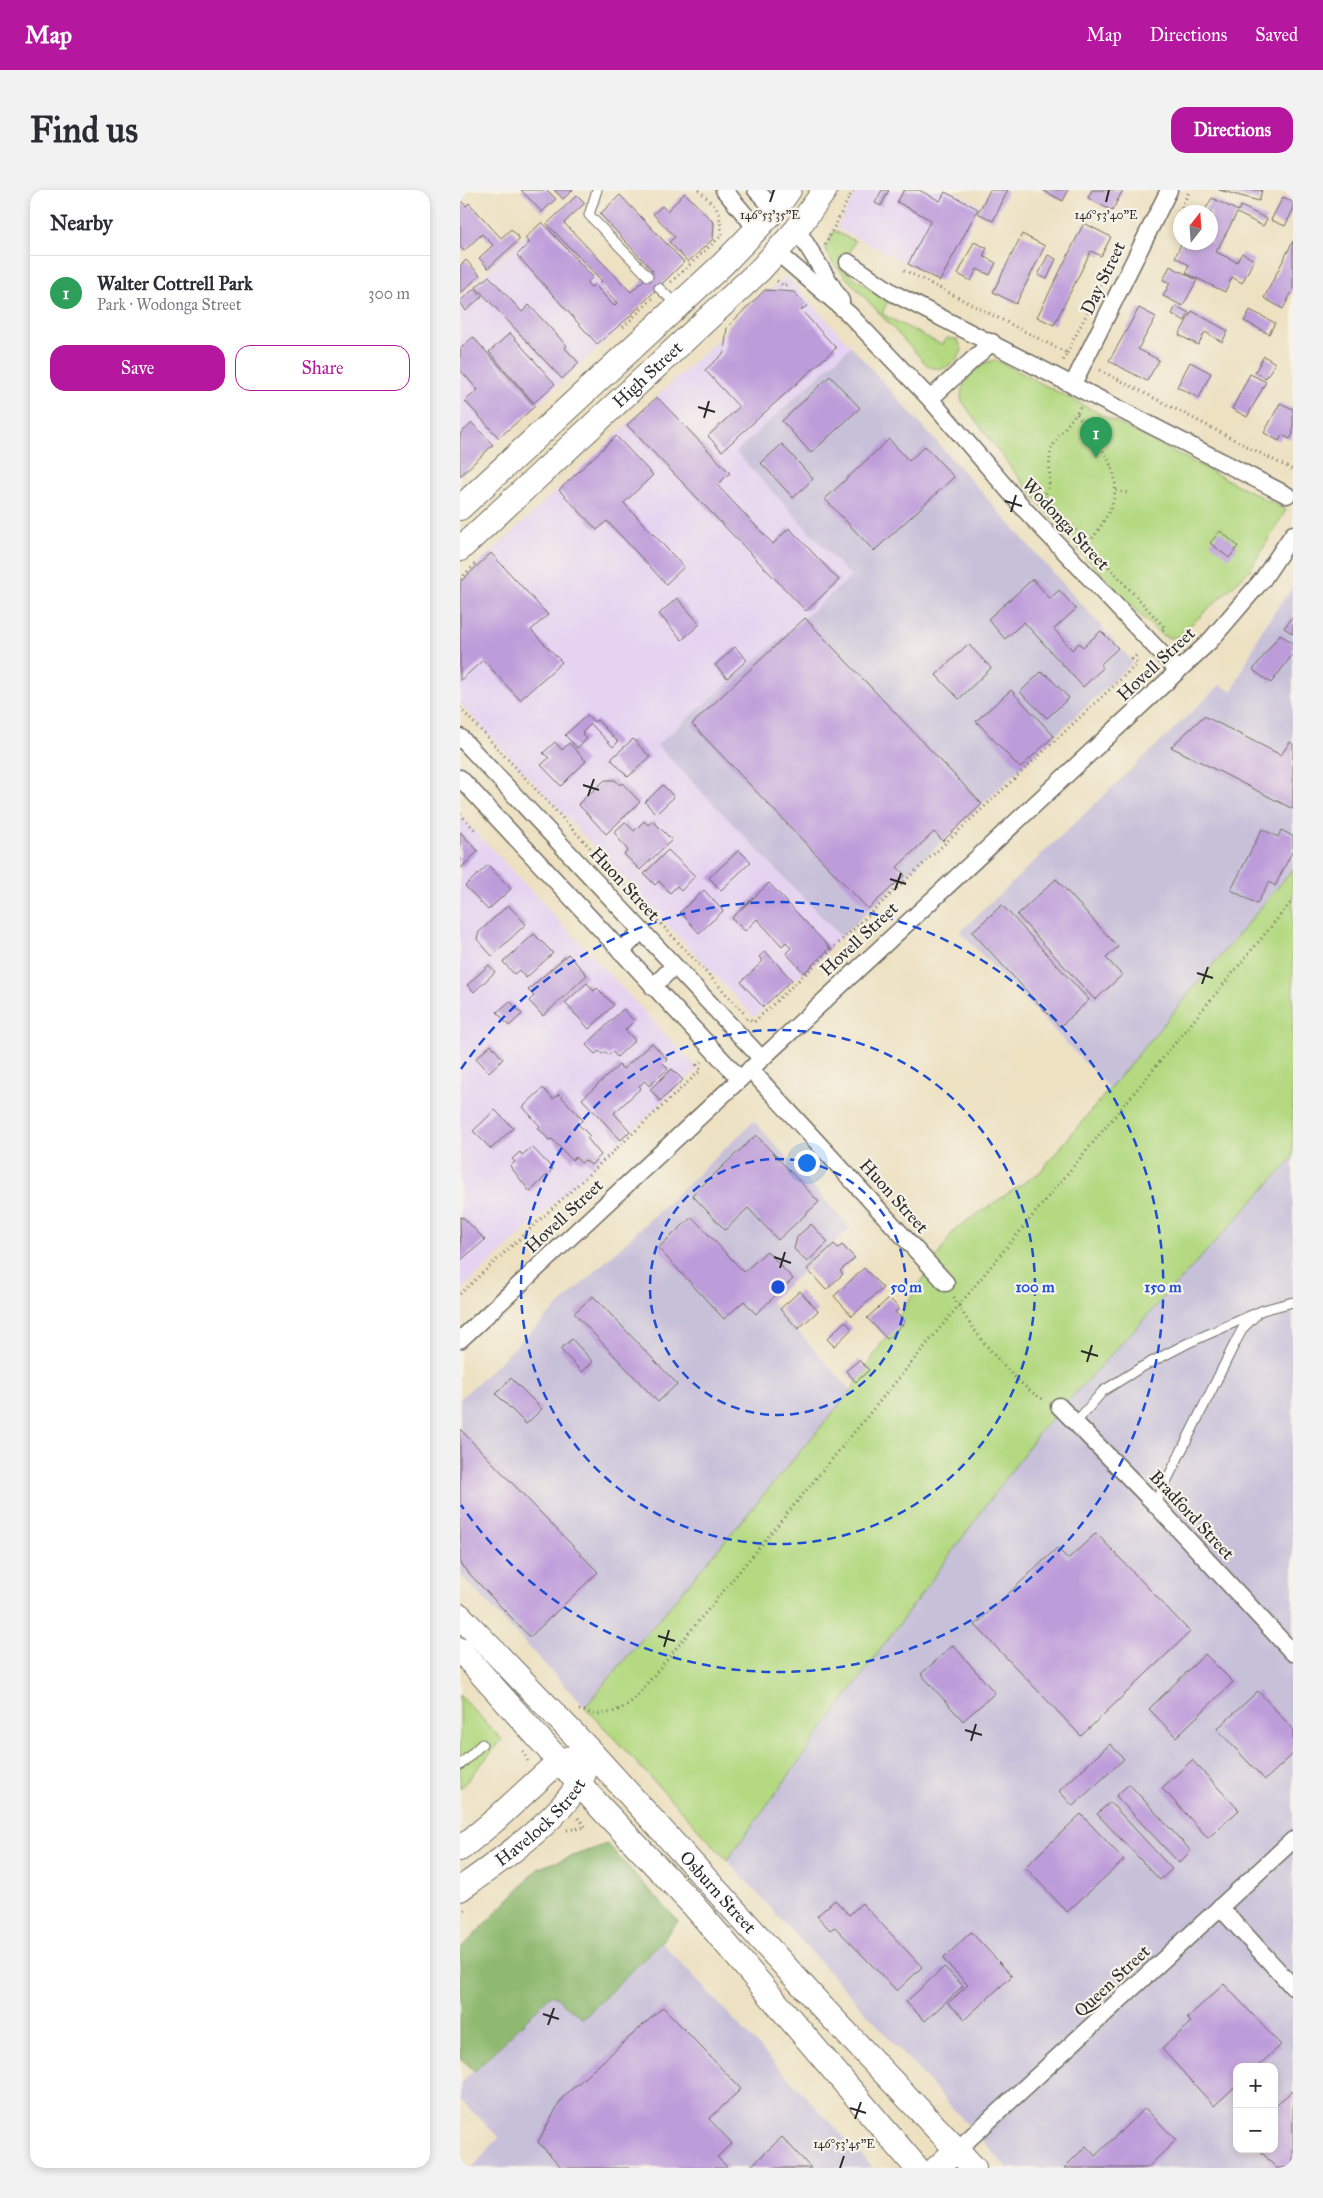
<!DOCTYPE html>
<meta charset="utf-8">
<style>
:root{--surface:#fff;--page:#f2f2f3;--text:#2b2b33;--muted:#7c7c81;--line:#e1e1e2;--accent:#b5179e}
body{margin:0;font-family:"IM FELL Great Primer",serif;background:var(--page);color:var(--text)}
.controls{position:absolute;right:15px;bottom:15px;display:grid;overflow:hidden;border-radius:10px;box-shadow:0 2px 8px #0003}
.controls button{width:45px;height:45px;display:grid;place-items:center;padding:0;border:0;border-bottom:1px solid var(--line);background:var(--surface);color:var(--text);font:25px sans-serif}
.compass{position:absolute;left:713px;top:15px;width:45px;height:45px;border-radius:50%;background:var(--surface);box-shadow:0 2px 8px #0003;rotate:17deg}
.you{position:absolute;left:346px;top:972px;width:18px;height:18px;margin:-12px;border:4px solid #fff;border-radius:50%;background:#1a73e8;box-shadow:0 0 0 8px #1a73e833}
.badge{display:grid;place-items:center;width:32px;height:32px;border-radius:50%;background:var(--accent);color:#fff;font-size:16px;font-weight:700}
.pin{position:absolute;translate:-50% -41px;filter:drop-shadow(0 1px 2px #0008)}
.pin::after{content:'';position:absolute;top:26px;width:18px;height:15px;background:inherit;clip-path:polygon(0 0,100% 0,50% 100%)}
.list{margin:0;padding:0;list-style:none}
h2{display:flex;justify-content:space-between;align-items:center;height:65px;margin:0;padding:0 20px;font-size:21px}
h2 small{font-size:16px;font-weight:400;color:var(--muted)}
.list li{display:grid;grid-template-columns:32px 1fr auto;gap:15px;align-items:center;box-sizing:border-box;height:75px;padding:0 20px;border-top:1px solid var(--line)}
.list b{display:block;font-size:19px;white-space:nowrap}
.list p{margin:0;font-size:16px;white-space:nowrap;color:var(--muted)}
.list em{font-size:16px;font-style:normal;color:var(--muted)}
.actions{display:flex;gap:10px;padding:15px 20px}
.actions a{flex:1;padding:11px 0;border:1px solid var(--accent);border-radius:15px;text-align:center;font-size:18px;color:var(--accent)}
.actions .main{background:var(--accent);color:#fff}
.map{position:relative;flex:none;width:833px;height:1978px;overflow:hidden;border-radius:15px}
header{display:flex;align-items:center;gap:30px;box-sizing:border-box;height:70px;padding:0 25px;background:var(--accent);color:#fff}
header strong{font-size:24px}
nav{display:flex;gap:28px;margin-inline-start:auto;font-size:18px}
.intro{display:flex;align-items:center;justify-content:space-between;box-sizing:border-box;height:120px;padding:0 30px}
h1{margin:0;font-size:35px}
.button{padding:12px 22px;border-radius:15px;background:var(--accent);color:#fff;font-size:18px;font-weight:700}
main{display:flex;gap:30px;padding:0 30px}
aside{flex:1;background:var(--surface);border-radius:15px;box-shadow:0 2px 8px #0003}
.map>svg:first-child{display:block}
</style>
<header>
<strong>Map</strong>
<nav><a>Map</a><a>Directions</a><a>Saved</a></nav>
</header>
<div class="intro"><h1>Find us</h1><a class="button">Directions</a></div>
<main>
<aside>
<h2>Nearby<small></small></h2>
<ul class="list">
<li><span class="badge" style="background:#2e9e5b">1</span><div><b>Walter Cottrell Park</b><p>Park · Wodonga Street</p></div><em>300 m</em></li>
</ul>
<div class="actions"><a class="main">Save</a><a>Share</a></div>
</aside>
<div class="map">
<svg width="833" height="1978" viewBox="0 0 833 1978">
<rect width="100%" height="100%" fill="#f7f3e8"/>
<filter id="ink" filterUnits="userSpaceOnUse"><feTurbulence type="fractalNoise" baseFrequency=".02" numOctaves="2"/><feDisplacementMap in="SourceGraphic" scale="10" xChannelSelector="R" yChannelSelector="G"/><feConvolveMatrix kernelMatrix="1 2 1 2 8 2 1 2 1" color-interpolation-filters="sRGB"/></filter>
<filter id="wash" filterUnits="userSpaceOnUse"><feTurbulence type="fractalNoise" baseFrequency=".0096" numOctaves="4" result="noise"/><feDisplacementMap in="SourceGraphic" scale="20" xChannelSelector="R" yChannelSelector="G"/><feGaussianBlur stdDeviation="1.12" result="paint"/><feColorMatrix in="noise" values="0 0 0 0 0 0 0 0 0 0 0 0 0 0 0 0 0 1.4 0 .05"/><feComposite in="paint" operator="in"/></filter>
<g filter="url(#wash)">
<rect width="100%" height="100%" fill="#ede1c2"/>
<g fill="#e5d3f1">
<polygon points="397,0 490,0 520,15 483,92 377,38"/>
<polygon points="83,30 135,88 168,131 0,286 0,108"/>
<polygon points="326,86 391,156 276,262 391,387 198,555 381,747 294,827 0,514 0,391"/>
<polygon points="0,625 238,879 0,1101"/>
</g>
<g fill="#c7c0d9" fill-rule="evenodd">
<polygon points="391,156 673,472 381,747 197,555 391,387 276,262"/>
<polygon points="833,396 833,679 650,899 500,742 760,495 772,501 802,440"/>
<polygon points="294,931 390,1038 311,1111 391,1201 125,1517 0,1384 0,1209"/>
<path d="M833,968V1978H547L267,1670L581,1240ZM777,1877H814V1959H777Z"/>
<polygon points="201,1752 413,1978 12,1978 39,1947 0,1910 0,1894 92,1804 124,1828"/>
</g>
<g fill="#b4d981" stroke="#708256">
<path d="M374,41L395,51L382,79L425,109L427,113L422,124L482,155L487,148L498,150L502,160C497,175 481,184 467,175L372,72L365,58Z"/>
<path d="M536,170L826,320L790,380L718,447L710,448L701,445C628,375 560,294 502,211C496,195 520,172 536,170Z"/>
<polygon points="833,679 833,968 581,1240 267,1670 125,1517 391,1201 495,1039 580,982"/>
<polygon points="0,1505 42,1550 0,1599"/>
</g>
<polygon fill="#8fb96f" stroke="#5d724d" points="147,1654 218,1731 201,1752 123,1829 92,1804 15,1881 0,1868 0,1760 79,1678"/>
<g id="blocks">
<g fill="#bd9cda">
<polygon points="61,0 87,0 96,9 82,22"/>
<polygon points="94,0 113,0 103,9"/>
<polygon points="422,0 429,0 421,16 415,13"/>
<polygon points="444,0 459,0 480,11 485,2 518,19 480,91 448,74 471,30 437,12"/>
<polygon points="530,0 548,0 533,31 518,23"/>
<polygon points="582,0 606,0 608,1 603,11"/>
<polygon points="632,0 663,0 652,21 628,8"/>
<polygon points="759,0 802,0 799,11"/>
<polygon points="225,3 254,33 253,49 228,72 209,52 215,47 193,24 202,16 207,21"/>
<polygon points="117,5 125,13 104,33 171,102 193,81 140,24 160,5 224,72 167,129 137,154 57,65 69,53 65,48 82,32 133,87 127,93 131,97 134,94 154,116 157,113 139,93 142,91 87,34"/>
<polygon points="823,7 833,12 833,20 825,36 811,30"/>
<polygon points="752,8 778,21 781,16 807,29 803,36 777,23 756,62 777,72 782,63 794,70 782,93 772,87 765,102 726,83 729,75 715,67 722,52 751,52 751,22 744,22"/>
<polygon points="0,10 6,16 9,13 41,48 51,39 60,49 28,78 19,68 33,55 22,44 4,61 0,57"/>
<polygon points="624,33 651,47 641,66 631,61 594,135 577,127"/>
<polygon points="562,44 585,56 556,114 533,102"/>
<polygon points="833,51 833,100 823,119 804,108"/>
<polygon points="514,52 527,58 523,66 536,73 530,85 517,79 511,91 498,84"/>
<polygon points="588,65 596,69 587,89 578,85"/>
<polygon points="6,70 20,85 0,104 0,76"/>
<polygon points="710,76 737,90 723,116 703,106 710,93 703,90"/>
<polygon points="29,86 62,122 69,115 107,156 105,158 119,173 102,189 16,97"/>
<polygon points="15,98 22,106 6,121 0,111"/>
<polygon points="305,100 334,102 347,116 341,120 376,158 262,261 248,246 279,217 245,180 264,163 267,137"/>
<polygon points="716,116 729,123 725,131 712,124"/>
<polygon points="679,118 696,127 678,159 699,170 687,191 649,171"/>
<polygon points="790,120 815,133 809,144 784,131"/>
<polygon points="732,121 768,141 762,152 745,142 738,155 719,145"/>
<polygon points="50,143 95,194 74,213 29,162"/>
<polygon points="13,147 75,216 39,248 5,211 18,200 0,180 0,159"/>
<polygon points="804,166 815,173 806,188 795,182"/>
<polygon points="730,172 751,183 739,208 717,197"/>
<polygon points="790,184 806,192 787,227 772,219"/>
<polygon points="370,186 400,218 351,263 322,231"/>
<polygon points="197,207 270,283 257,295 313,354 329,338 379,390 346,421 167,235"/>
<polygon points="820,213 833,219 833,244 830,249 822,245 819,251 804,243"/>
<polygon points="12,233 33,255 0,286 0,244"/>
<polygon points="156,246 193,285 164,313 224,377 206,394 147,331 137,340 99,300"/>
<polygon points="429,249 449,271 465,256 494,287 414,361 365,309"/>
<polygon points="322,254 353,289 333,308 301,273"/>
<polygon points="760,341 778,356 769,368 750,353"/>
<polygon points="31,363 88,425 71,440 102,472 60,510 23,470 0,491 0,392"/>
<polygon points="573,389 590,409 599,400 616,419 594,439 612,460 619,453 623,457 641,441 658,458 640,475 643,478 623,497 564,432 545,449 528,429"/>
<polygon points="217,408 240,434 222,450 199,424"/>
<polygon points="833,426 833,444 824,438"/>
<polygon points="345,428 522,614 483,651 474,642 437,677 445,685 408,719 232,534"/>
<polygon points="820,444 833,454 833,464 811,493 793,480"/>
<polygon points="508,454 531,478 499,509 476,485"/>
<polygon points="275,457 287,470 267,488 255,475"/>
<polygon points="581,482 585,485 586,484 609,508 587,528 560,502"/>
<polygon points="551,500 594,546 560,578 516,531"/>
<polygon points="127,525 134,532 137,530 158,552 153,557 131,534 122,543 127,549 117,558 105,545"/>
<polygon points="744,526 821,565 830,552 833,554 833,619 711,557"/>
<polygon points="173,549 190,567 168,587 151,569"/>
<polygon points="95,552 102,560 109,553 126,571 101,596 81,575 89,568 83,563"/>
<polygon points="145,590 155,590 160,595 162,593 180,612 146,644 118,614"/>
<polygon points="203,595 214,607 196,624 185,612"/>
<polygon points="184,631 188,635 193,631 212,650 180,680 164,664 168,661 154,642 165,632 174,641"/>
<polygon points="802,639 818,647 821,640 833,646 833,660 815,696 809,692 797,714 771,700"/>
<polygon points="0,642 18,661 0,679"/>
<polygon points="208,660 235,686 221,701 217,696 210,703 199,691 195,695 184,684"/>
<polygon points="279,660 291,672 261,700 249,688"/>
<polygon points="28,675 51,699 28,720 5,696"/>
<polygon points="596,689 658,757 646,768 662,785 635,810 557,725"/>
<polygon points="309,693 370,758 344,783 326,763 331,758 326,752 322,756 297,729 285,741 272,728"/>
<polygon points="244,700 263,721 239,743 220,722"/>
<polygon points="48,715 66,734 32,766 17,749 19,742"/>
<polygon points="542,715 629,810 600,837 512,742"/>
<polygon points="74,744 93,763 66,788 59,780 54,784 43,772"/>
<polygon points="305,761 332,790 303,817 281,792 303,771 299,767"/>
<polygon points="108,764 127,785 83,826 69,811 74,806 68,800"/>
<polygon points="29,775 35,782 14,802 7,795"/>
<polygon points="127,793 134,801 137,798 154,815 129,839 105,813"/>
<polygon points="50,811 62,824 49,836 37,822"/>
<polygon points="163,819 174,831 165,840 175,850 157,867 153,862 149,865 145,862 142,864 139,861 135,864 126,855"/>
<polygon points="192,853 207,869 203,873 208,879 189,896 185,891 179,896 181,898 154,923 170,941 161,950 122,909 159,875 163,879"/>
<polygon points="31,855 43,869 29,882 16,868"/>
<polygon points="212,879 223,890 200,911 190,899"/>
<polygon points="83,898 93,909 99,904 123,930 118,934 130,946 127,948 141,965 131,975 125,970 121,973 115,967 112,970 92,949 89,950 78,938 80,936 63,917"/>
<polygon points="35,920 53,938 31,959 13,941"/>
<polygon points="296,945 359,1012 318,1050 288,1018 265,1040 232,1005"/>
<polygon points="72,957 93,979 70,1002 50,976 55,972 52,969 60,962 62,965"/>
<polygon points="0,1027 4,1028 25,1050 1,1070"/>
<polygon points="232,1027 284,1082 307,1061 333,1089 296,1124 284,1111 264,1129 198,1058"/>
<polygon points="351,1034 368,1052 347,1072 334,1059 337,1047"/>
<polygon points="374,1054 378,1058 382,1055 395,1068 380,1081 383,1084 366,1100 347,1079"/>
<polygon points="404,1078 423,1098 392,1126 374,1106"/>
<polygon points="340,1101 358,1121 338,1139 320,1119"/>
<polygon points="133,1106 217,1194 198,1212 114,1123"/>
<polygon points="429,1108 439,1118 435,1122 445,1132 427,1149 407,1128"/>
<polygon points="385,1131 392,1139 374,1156 367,1149"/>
<polygon points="112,1149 133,1172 122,1182 100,1159"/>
<polygon points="399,1170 409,1180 396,1192 386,1181"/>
<polygon points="51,1188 82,1219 66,1234 36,1204"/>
<polygon points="0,1239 138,1382 70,1447 0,1374"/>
<polygon points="636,1343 730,1442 621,1546 515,1435 597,1358 608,1369"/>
<polygon points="493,1455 535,1503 503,1531 461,1484"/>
<polygon points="745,1464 773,1492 716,1547 689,1519"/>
<polygon points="798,1501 833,1539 833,1564 805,1590 757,1539"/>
<polygon points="650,1554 664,1569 613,1616 599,1601"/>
<polygon points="732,1570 779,1620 748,1648 702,1598"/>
<polygon points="669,1594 731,1661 719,1673 656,1606"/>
<polygon points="650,1612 712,1679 700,1690 637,1624"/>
<polygon points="621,1624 664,1670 607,1722 565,1677"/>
<polygon points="375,1710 389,1725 402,1713 462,1777 437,1801 375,1737 370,1740 357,1726"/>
<polygon points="511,1742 552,1786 505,1829 488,1813 508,1795 483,1769"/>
<polygon points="484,1777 503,1796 465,1831 446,1812"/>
<polygon points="764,1794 821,1855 797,1877 777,1877 777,1895 754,1916 702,1859 731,1832 727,1828"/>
<polygon points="203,1817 281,1899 249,1929 272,1953 257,1967 268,1978 102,1978 78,1952 102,1908"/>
<polygon points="833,1900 833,1978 816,1978 799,1959 814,1959 814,1917"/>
<polygon points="685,1918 716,1950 687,1978 604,1978 626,1956 635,1966"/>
<polygon points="322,1947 351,1978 289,1978"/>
</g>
</g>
</g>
<g filter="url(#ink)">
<use href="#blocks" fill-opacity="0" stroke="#6f6b60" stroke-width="1"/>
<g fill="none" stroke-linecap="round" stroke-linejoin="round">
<defs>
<g id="lane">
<polyline points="137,0 129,25 188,86"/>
<polyline points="199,98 218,116"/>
<polyline points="616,1232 643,1201 680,1178 728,1153 803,1120 833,1112"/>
<polyline points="695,1314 776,1151 783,1138 795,1126"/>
<polyline points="0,1575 22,1554"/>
</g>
<g id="street">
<polyline points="264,0 297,39"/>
<polyline points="296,0 315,20"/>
<polyline points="337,39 381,111"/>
<polyline points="317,62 389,124 470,209 566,321 718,481"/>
<polyline points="388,72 433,103 827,305"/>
<polyline points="613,194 709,0"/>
<polyline points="470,209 532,152"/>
<polyline points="0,547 301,868"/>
<polyline points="0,588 280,889"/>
<polyline points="161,762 181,741"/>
<polyline points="193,797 214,776"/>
<polyline points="290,879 486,1093"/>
<polyline points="0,1150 749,452 803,389 833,344"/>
<polyline points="599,1216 695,1314 833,1463"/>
<polyline points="760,1717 833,1797"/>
<polyline points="497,1960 833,1650"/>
</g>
<g id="secondary">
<polyline points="0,318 263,74 315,20 329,0"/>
<path id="s1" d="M0,359L300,80L337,39L365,0"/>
<path id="s2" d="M0,1426L131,1562L362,1817L514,1978"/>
<polyline points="0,1460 141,1618 234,1716 457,1978"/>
<polyline points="0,1659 34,1631 99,1571 115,1567"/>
<path id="s3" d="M0,1699C37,1673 110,1623 125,1581"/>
<polyline points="477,1978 497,1960"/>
</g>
</defs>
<use href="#lane" stroke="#6f6b60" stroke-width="11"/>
<use href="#street" stroke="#6f6b60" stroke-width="19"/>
<use href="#secondary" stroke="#6f6b60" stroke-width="26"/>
<g stroke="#6f6b60" stroke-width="3" stroke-dasharray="1 4" stroke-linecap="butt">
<polyline points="239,0 260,22"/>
<polyline points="719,22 730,0"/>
<polyline points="365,55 393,0"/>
<polyline points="444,80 607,163 602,173"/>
<polyline points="317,91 324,96 329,92"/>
<polyline points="211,92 262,45 259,23"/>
<polyline points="163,137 193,108"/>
<polyline points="607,163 647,83"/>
<polyline points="640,180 833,280"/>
<path d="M620,217C612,231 599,242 593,256C585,273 595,291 584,306L705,438L701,441"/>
<path d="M617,224C656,277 674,295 628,354"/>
<polyline points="656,300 667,303"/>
<polyline points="0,389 15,374"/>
<polyline points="0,518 284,823"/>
<polyline points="0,624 15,640"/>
<polyline points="286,829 288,828 294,832 677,474 672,469 679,463"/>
<polyline points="0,1104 241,880 237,875 242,871"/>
<path d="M494,1107C506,1134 558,1199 585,1210"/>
<path d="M119,1520C125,1520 129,1523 134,1524C149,1525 165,1519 175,1508L833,710"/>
<polyline points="63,1561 69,1574"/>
<polyline points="118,1628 126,1637"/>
<polyline points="107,1640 125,1637"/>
<polyline points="0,1723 6,1719"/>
</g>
<use href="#lane" stroke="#fff" stroke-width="9"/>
<use href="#street" stroke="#fff" stroke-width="16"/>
<use href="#secondary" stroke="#fff" stroke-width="24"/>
</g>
</g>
<path fill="none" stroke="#2b2b2b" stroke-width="2" d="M310,12L314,0M646,12L649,0M238,217L255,222M244,228L249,211M545,311L562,316M551,322L556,305M123,595L139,600M128,606L134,589M430,689L446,694M435,700L441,683M737,783L753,788M742,794L748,777M314,1067L331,1073M320,1078L325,1062M621,1161L638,1166M627,1172L632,1155M198,1446L215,1451M204,1457L209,1440M505,1540L522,1545M511,1551L516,1534M83,1824L99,1829M88,1835L94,1818M390,1918L406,1923M395,1929L401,1912M380,1978L384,1966"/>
<g fill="none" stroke="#1d4ed8" stroke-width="2.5" stroke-dasharray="9 6">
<circle cx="318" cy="1097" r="128"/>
<circle cx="318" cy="1097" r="257"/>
<path d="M1 879A385 385 0 1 1 1 1315"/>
</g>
<g text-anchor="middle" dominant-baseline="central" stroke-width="4.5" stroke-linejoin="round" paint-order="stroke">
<g font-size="18" fill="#2b2b2b" stroke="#f7f3e8">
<text transform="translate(643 88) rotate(-64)">Day Street</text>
<text stroke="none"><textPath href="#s1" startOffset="256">High Street</textPath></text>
<text transform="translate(606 334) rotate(47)">Wodonga Street</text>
<text transform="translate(696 474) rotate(-43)">Hovell Street</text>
<text transform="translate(165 694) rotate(47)">Huon Street</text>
<text transform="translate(399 749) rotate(-43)">Hovell Street</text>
<text transform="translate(434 1006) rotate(48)">Huon Street</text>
<text transform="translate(104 1026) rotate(-43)">Hovell Street</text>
<text transform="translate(732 1325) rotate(47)">Bradford Street</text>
<text stroke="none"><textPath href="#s3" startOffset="105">Havelock Street</textPath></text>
<text stroke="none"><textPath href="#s2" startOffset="378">Osburn Street</textPath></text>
<text transform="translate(652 1791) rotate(-43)">Queen Street</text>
</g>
</g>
<g font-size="12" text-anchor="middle" fill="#2b2b2b" stroke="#f7f3e8" stroke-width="4.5" stroke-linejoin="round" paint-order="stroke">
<text x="310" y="29">146°53'35"E</text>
<text x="646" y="29">146°53'40"E</text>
<text x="384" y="1958">146°53'45"E</text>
</g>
<circle cx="318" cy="1097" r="8" fill="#1d4ed8" stroke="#f7f3e8" stroke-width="2.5"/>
<g font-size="15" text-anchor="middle" font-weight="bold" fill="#1d4ed8" stroke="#f7f3e8" stroke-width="4.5" stroke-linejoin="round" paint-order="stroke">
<text x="446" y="1102">50 m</text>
<text x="575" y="1102">100 m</text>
<text x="703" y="1102">150 m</text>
</g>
</svg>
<div class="controls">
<button>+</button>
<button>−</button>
</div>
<svg class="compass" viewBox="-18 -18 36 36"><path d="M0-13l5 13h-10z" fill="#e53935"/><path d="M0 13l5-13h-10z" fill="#7c7c81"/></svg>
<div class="you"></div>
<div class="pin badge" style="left:636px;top:268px;background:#2e9e5b">1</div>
</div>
</main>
